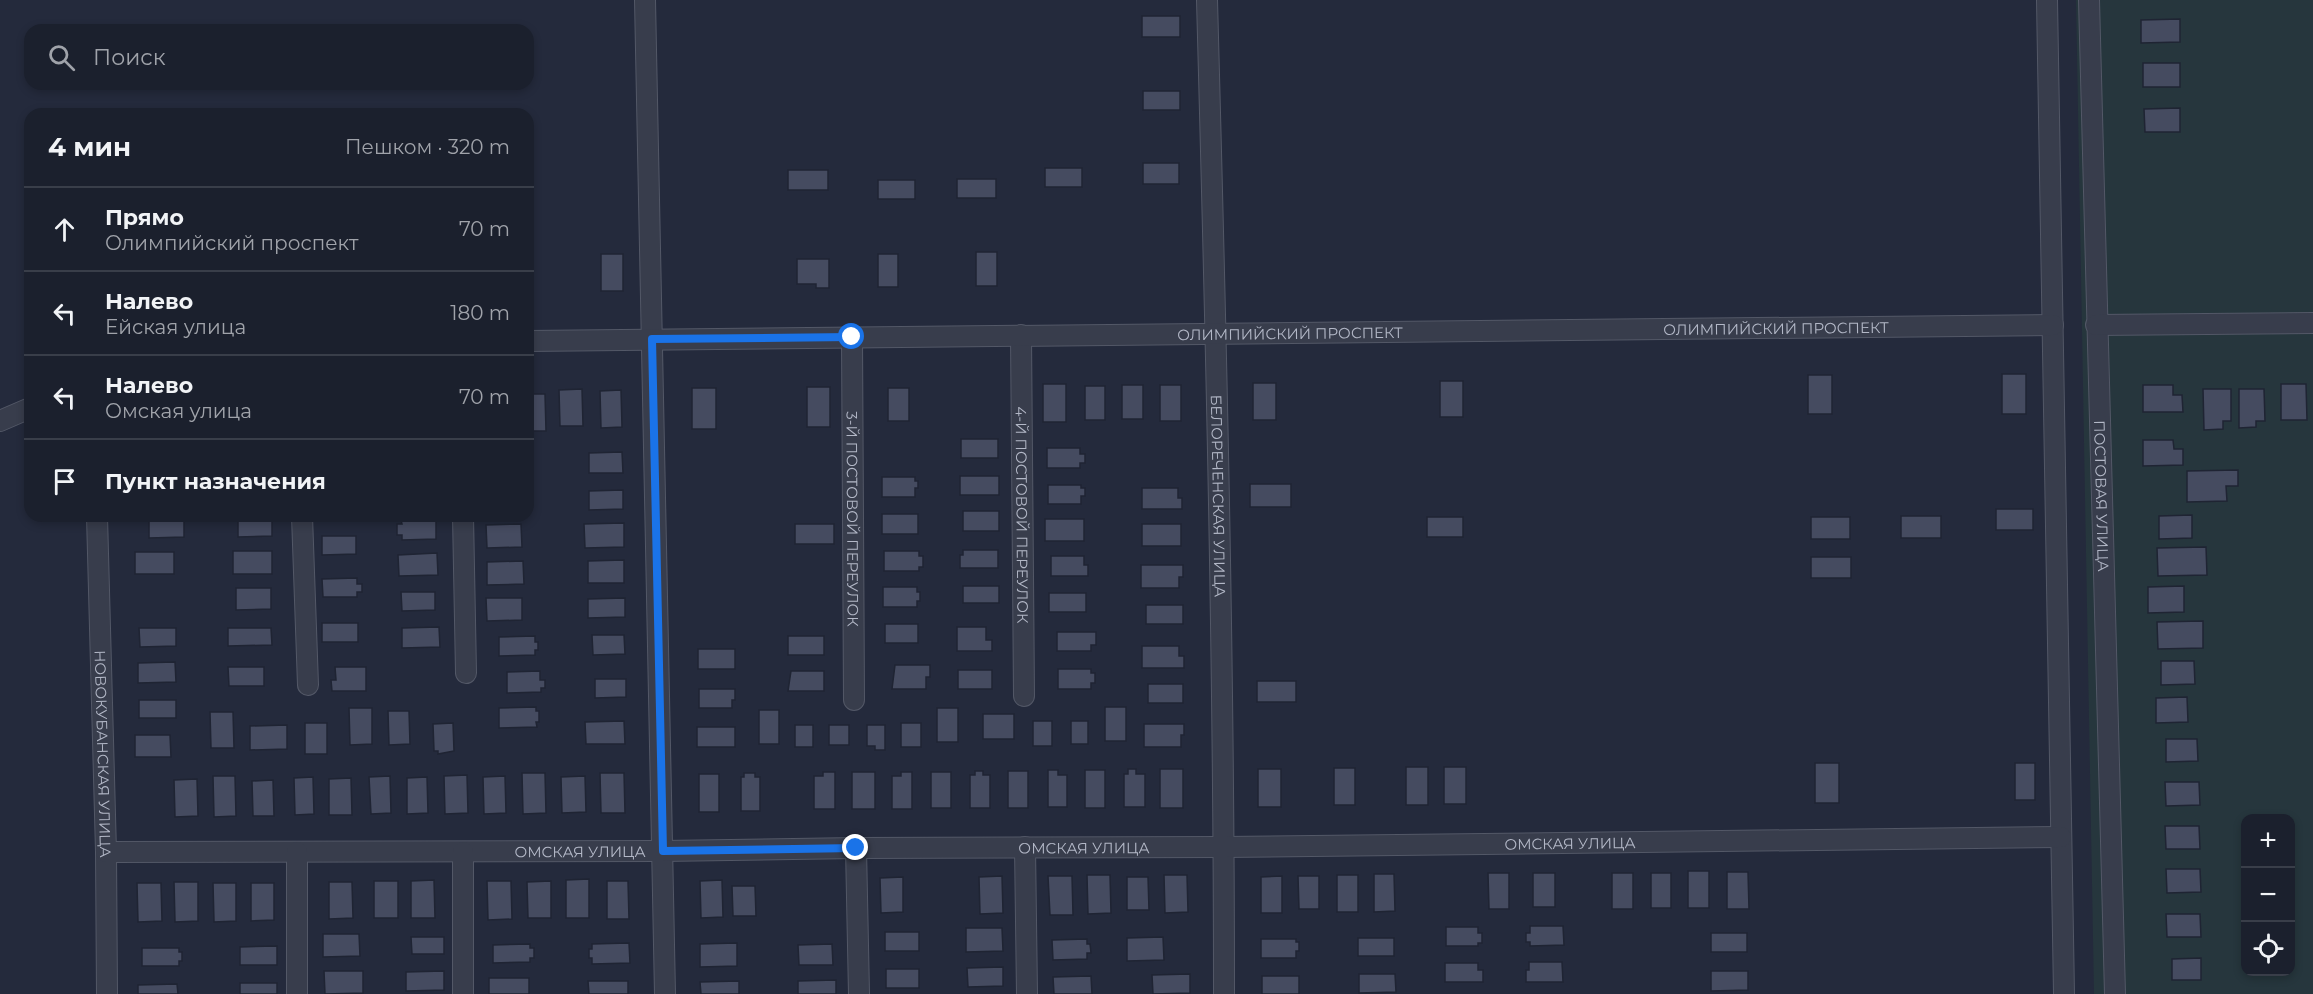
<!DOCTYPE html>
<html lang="ru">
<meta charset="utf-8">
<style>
:root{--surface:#1b202d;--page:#282d39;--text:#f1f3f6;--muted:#a0a3aa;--line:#393e49}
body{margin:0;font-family:Montserrat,sans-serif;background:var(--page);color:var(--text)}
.controls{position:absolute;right:18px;bottom:18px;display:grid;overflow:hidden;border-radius:12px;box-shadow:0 3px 9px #0003}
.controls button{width:54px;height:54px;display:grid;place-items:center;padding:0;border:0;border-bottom:2px solid var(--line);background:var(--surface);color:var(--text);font:30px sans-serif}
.stop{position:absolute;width:18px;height:18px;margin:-14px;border:4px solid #1a73e8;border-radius:50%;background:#fff}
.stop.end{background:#1a73e8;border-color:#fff;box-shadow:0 2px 6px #0008}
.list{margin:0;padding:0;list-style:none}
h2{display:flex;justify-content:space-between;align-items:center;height:78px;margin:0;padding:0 24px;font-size:26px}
h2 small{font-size:20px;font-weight:400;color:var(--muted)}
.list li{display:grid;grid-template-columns:39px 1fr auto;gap:18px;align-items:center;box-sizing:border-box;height:84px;padding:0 24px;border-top:2px solid var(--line)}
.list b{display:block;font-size:22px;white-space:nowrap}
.list p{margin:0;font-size:20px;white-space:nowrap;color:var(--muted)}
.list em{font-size:20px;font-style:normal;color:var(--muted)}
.icon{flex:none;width:33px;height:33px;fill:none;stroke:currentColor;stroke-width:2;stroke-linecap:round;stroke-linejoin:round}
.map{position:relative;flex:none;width:2313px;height:994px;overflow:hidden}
.search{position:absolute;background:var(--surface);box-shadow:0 3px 9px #0003;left:24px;top:24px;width:510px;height:66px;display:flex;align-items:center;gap:15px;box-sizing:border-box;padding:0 21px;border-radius:18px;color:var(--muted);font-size:22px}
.panel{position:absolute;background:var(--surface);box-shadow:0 3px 9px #0003;left:24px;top:108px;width:510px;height:414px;border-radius:18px}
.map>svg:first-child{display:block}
</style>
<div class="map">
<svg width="2313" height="994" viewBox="0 0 2313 994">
<rect width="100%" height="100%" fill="#242a3c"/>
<path fill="#26363d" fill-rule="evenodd" d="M2076,0H2313V994H2094ZM2246,818H2290V972H2246Z"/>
<g fill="#454b60" stroke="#1f2433" stroke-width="1.5">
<rect x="1142" y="16" width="38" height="21"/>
<polygon points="2180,19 2180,42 2141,43 2141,20"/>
<rect x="2143" y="63" width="37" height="24"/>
<rect x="1143" y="91" width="37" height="19"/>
<polygon points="2180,108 2180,132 2145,132 2144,109"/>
<rect x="1143" y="163" width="36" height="21"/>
<rect x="1045" y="168" width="37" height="19"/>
<rect x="788" y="170" width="40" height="20"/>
<rect x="957" y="179" width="39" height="19"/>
<rect x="878" y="180" width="37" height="19"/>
<rect x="976" y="252" width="21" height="34"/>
<rect x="601" y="254" width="22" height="37"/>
<rect x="878" y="254" width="20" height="33"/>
<polygon points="797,259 829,259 829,288 816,288 816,284 797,284"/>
<rect x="2002" y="374" width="24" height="40"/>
<rect x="1808" y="375" width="24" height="39"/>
<rect x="1440" y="381" width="23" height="36"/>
<rect x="1253" y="383" width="23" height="37"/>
<rect x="1043" y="384" width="23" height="38"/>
<polygon points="2281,384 2306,384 2307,420 2281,420"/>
<rect x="1122" y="385" width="21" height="34"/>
<rect x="1160" y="385" width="21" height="36"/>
<polygon points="2143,385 2173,385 2173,395 2182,395 2183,412 2143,412"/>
<rect x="1085" y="386" width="20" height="34"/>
<rect x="807" y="387" width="23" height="40"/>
<rect x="692" y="388" width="24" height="41"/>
<rect x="888" y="388" width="21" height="33"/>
<polygon points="582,389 583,426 560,426 559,390"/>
<polygon points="2203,389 2231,389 2231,421 2223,421 2223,429 2204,430"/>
<polygon points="2239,389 2264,389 2265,421 2256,421 2256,427 2239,428"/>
<polygon points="621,390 622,427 601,428 600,391"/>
<polygon points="528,394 545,394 546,431 528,431"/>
<rect x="961" y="439" width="37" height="19"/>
<polygon points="2143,440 2173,440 2174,449 2183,449 2183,465 2143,466"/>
<polygon points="1047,448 1080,448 1080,454 1085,454 1085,463 1080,463 1080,468 1047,468"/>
<polygon points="622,452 623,473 589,473 589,453"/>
<polygon points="2238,470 2238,486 2226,486 2227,501 2187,502 2187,471"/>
<rect x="960" y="476" width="39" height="19"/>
<polygon points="882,477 915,477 915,481 918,481 918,488 915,488 915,497 882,497"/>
<rect x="1250" y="484" width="41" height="23"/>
<polygon points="1048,485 1081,485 1081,488 1085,488 1085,496 1081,496 1081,504 1048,504"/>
<polygon points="1142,488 1178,488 1178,498 1182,498 1182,509 1142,509"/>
<polygon points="623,490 623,509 589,510 589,491"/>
<rect x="1996" y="509" width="37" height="21"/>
<rect x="963" y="511" width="36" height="20"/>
<rect x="882" y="514" width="36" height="20"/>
<polygon points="2192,515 2192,538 2159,539 2159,516"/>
<polygon points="149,516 184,516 184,537 149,538"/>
<polygon points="238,516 272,516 272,536 238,537"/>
<rect x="1901" y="516" width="40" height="22"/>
<rect x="1427" y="517" width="36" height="20"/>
<rect x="1811" y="517" width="39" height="22"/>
<polygon points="436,519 436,539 402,540 402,535 397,535 397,524 402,524 401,520"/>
<rect x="1045" y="519" width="39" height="22"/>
<polygon points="624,523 624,547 585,548 584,524"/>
<polygon points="521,524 522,547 487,548 486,525"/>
<rect x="795" y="524" width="39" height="20"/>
<rect x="1142" y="524" width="39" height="22"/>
<polygon points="322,536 356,536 356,554 322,555"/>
<polygon points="2206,547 2207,575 2158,576 2157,548"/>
<polygon points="963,550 998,550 998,568 960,568 960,555 963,555"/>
<rect x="233" y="551" width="39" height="23"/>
<polygon points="884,551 919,551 919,556 923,556 923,567 919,567 919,571 884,571"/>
<rect x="135" y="552" width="39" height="22"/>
<polygon points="437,553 438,575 399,576 398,555"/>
<polygon points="1051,556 1084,556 1084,565 1088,565 1088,576 1051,576"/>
<rect x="1811" y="557" width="40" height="21"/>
<polygon points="624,560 624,583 588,583 588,561"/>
<polygon points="523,561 524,584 487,585 487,562"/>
<polygon points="1141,565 1183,565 1183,577 1179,577 1179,588 1141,588"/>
<polygon points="357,578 357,584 362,584 362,592 357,592 357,597 323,597 322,579"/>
<rect x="963" y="586" width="36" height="17"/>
<polygon points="2184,586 2184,612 2148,613 2148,587"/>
<polygon points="883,587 917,587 917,592 920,592 920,601 917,601 917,607 883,607"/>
<polygon points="236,588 271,588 271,609 236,610"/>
<polygon points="401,592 435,592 435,610 402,611"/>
<rect x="1049" y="593" width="37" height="19"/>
<polygon points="486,598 522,598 522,620 487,621"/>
<polygon points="625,598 625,617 588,618 588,599"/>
<rect x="1146" y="605" width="37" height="19"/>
<polygon points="2203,621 2203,648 2158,649 2157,622"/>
<rect x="322" y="623" width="36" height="19"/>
<rect x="885" y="624" width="33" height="19"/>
<polygon points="439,627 440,647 402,648 402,628"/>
<polygon points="957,627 986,627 986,640 992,640 992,651 957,651"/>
<polygon points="139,628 176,628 176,646 140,647"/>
<polygon points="228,628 271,628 272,645 228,646"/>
<polygon points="1057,632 1096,632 1096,645 1091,645 1091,651 1057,651"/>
<polygon points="592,635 624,635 625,654 593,655"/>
<polygon points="535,636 535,642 538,642 538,650 535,650 535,655 499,656 499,637"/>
<rect x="788" y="636" width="36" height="19"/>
<polygon points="1142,646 1179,646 1179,656 1184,656 1184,668 1142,668"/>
<rect x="698" y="649" width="37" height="20"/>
<polygon points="2161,661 2194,661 2195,684 2161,685"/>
<polygon points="175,662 176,682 138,683 138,663"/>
<polygon points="895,665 930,665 930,677 926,677 926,689 892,689"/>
<polygon points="228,667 264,667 264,686 229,686"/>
<polygon points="335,667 366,667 366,691 332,691 331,680 336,680"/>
<polygon points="1058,669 1091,669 1091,673 1095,673 1095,683 1091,683 1091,689 1058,689"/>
<rect x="958" y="670" width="34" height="19"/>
<polygon points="540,671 540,680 545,680 545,688 541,688 541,692 507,693 507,672"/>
<polygon points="791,671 824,671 824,691 788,691"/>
<polygon points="595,679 626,679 626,697 595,698"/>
<rect x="1257" y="681" width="39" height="21"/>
<rect x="1148" y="684" width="35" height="19"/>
<polygon points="699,689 735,689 735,700 732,700 732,708 699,708"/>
<polygon points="2187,697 2188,722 2156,723 2156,698"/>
<rect x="139" y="700" width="37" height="18"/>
<polygon points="536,707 536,711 539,711 539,722 536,722 537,727 499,728 499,708"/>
<rect x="1105" y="707" width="21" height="34"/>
<polygon points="349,708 372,708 372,744 350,745"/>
<rect x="937" y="708" width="21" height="34"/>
<rect x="759" y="710" width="20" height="34"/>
<polygon points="388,711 409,711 410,744 389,745"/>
<polygon points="210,712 233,712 234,748 211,748"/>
<rect x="983" y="714" width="31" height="25"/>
<polygon points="624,721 625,744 586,744 585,722"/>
<rect x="1033" y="721" width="19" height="25"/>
<rect x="1071" y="721" width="17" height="23"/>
<rect x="305" y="723" width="22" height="31"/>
<polygon points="453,723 454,751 438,754 438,751 434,751 433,724"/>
<rect x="901" y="723" width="20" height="24"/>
<polygon points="1144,724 1184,724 1184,735 1181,735 1181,747 1144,747"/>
<polygon points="287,725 287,749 250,750 250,726"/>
<rect x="795" y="725" width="18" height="22"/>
<rect x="829" y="725" width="20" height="20"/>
<polygon points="867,725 885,725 885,750 875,750 875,746 867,746"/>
<rect x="697" y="727" width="38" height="20"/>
<polygon points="135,735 170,735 171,757 135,757"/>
<polygon points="2166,739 2197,739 2198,761 2166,762"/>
<rect x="1815" y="763" width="24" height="40"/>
<rect x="2015" y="763" width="20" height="37"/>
<rect x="1406" y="767" width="22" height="38"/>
<rect x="1444" y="767" width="22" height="37"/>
<rect x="1334" y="768" width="21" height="37"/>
<polygon points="1128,769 1136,769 1136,774 1145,774 1145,807 1124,807 1124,774 1128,774"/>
<rect x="1160" y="769" width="23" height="39"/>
<rect x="1258" y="769" width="23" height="38"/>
<polygon points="1048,770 1058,770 1058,775 1067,775 1067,807 1048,807"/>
<rect x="1085" y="770" width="20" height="38"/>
<polygon points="975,771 983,771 983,775 990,775 990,808 970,808 970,775 975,775"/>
<rect x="1008" y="771" width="20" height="37"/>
<polygon points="823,772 835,772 835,809 814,809 814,776 823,776"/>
<rect x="852" y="772" width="23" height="37"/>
<polygon points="901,772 912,772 912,809 892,809 892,776 901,776"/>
<rect x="931" y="772" width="20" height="36"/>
<polygon points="522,773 545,773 546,813 523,814"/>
<polygon points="600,773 624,773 625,813 601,813"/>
<polygon points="744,773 755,773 755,777 760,777 760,811 741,811 741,777 744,777"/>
<rect x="699" y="774" width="20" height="38"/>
<polygon points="467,775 468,813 445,814 444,776"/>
<polygon points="213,776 235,776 236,816 214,817"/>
<polygon points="390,776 391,813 371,814 369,777"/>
<polygon points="505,776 506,813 484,814 483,777"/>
<polygon points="585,776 586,812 562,813 561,777"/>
<polygon points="313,777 314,814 295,815 294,778"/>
<polygon points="427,777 428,813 407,814 407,778"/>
<polygon points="351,778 352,815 329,815 329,779"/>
<polygon points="197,779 198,816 175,817 174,780"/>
<polygon points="273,780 274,816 253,816 252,781"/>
<polygon points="2165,782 2199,782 2200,805 2166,806"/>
<polygon points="2165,826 2199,826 2200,849 2166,849"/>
<polygon points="2166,869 2200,869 2201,892 2167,893"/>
<rect x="1688" y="871" width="21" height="37"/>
<polygon points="1727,872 1748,872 1749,909 1727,909"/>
<polygon points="1488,873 1509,873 1509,909 1489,909"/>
<rect x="1533" y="873" width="22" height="34"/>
<rect x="1612" y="873" width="21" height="36"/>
<rect x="1651" y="873" width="20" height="35"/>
<polygon points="1374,874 1394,874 1395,911 1374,912"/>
<polygon points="1087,875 1110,875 1111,913 1088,914"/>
<polygon points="1164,875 1187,875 1188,912 1165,913"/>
<rect x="1337" y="875" width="21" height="37"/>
<polygon points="1002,876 1003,913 980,914 979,877"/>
<polygon points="1048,876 1072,876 1073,915 1050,915"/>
<polygon points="1282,876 1282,913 1261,913 1261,877"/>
<polygon points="1298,876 1319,876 1319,909 1299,909"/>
<polygon points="903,877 903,912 881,913 880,878"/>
<polygon points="1127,877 1148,877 1149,910 1127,910"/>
<polygon points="589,879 589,918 566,918 566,880"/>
<polygon points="434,880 435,918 411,918 411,881"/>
<polygon points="722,880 723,917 701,918 700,881"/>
<rect x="374" y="881" width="24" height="37"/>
<polygon points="487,881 511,881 512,919 488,920"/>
<polygon points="551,881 551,918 528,918 527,882"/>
<polygon points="607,881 628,881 629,919 607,919"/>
<polygon points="174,882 198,882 198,921 175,922"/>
<polygon points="329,882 352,882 353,918 329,919"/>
<polygon points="137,883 161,883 162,921 138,922"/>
<polygon points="213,883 236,883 236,921 214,922"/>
<polygon points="251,883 274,883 274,920 251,921"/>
<polygon points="732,886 755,886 756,916 733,916"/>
<polygon points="2166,914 2200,914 2201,937 2167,937"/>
<polygon points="1530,926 1563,926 1564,945 1530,946 1530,942 1526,942 1526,933 1530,933"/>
<polygon points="1446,927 1478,927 1478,933 1482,933 1482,943 1478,943 1478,946 1446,946"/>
<polygon points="966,928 1002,928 1003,951 966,952"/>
<rect x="885" y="932" width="34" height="19"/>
<rect x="1711" y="933" width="36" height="19"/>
<polygon points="323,934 359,934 360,956 323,957"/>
<polygon points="411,937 444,937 444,954 412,954"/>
<polygon points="1163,937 1164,960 1127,961 1127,938"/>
<rect x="1358" y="938" width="36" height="18"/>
<polygon points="1087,939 1087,944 1090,944 1091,953 1087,953 1087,959 1053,960 1052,940"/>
<polygon points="1261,939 1296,939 1296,942 1299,942 1299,951 1296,951 1296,958 1261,958"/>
<polygon points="629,943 630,963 592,964 592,958 589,958 589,949 592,949 592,944"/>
<polygon points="737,943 737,966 700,967 700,944"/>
<polygon points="530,944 530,948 534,948 534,958 530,958 530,962 493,963 493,945"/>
<polygon points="832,944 833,965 799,965 798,945"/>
<polygon points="277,946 277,965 240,965 240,947"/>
<polygon points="142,948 179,948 179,952 182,952 182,961 179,961 179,966 142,966"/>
<polygon points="2201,958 2201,980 2172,980 2172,959"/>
<polygon points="1529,962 1562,962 1563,982 1526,982 1526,970 1529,970"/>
<polygon points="1445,963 1478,963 1478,970 1483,970 1483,982 1445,982"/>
<polygon points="1003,967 1003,986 968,987 967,968"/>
<rect x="886" y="969" width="33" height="19"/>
<polygon points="324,971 363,971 363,993 325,994"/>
<polygon points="444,971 444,990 406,991 406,972"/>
<polygon points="1711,971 1748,971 1748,990 1711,991"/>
<polygon points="1190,974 1190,993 1153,994 1152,975"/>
<polygon points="1359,974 1395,974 1396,992 1359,993"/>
<polygon points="1091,976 1092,994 1054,994 1053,977"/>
<rect x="1262" y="976" width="37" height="18"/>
<rect x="489" y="978" width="40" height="16"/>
<polygon points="836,980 836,994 798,994 798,981"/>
<polygon points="588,981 628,981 628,994 589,994"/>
<polygon points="739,981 739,994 701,994 700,982"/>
<rect x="240" y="983" width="37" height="11"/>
<polygon points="177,984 178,994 138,994 138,985"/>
</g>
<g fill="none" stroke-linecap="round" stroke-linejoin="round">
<defs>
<g id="minor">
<polyline points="645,0 665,994"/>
<path id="s1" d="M1207,0C1216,331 1224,663 1224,994"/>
<polyline points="2047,0 2064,994"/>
<path id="s2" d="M2089,0L2115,994"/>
<polyline points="2096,325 2313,323"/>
<path id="s3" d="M1021,335L1024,696"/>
<path id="s4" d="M852,337L854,700"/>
<path id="s5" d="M528,341L2053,325"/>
<polyline points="0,421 30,408"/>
<path id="s6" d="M97,516L106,852L107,994"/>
<polyline points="302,516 308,685"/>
<polyline points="463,516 466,673"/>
<polyline points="1025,847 1027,994"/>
<polyline points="856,848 859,994"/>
<path id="s7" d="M106,852L663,851L856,848L1224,847L2061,837"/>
<polyline points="297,852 297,994"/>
<polyline points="463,852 463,994"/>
</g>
</defs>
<use href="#minor" stroke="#535867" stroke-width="22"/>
<use href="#minor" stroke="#383d4c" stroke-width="20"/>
</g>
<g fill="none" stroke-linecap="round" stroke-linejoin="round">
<polyline stroke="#1a73e8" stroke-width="8" points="852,337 652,339 663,851 856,848"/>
</g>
<g text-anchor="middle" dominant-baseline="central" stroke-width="4.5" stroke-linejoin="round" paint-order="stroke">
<g font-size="15" fill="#b3b8c7" stroke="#1d2231">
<text stroke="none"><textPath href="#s5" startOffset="1248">ОЛИМПИЙСКИЙ ПРОСПЕКТ</textPath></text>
<text stroke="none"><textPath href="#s5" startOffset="762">ОЛИМПИЙСКИЙ ПРОСПЕКТ</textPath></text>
<text stroke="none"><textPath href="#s1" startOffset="496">БЕЛОРЕЧЕНСКАЯ УЛИЦА</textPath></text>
<text stroke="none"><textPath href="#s2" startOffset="496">ПОСТОВАЯ УЛИЦА</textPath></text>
<text stroke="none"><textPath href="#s3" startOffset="180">4-Й ПОСТОВОЙ ПЕРЕУЛОК</textPath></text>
<text stroke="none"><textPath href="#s4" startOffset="182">3-Й ПОСТОВОЙ ПЕРЕУЛОК</textPath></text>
<text stroke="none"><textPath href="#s6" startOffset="238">НОВОКУБАНСКАЯ УЛИЦА</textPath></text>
<text stroke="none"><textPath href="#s7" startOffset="1464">ОМСКАЯ УЛИЦА</textPath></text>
<text stroke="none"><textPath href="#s7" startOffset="978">ОМСКАЯ УЛИЦА</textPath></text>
<text stroke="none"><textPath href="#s7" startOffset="474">ОМСКАЯ УЛИЦА</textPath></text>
</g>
</g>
</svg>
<div class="controls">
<button>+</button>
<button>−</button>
<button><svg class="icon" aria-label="locate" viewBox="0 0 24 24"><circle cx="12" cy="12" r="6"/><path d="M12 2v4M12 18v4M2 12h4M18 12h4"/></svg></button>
</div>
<div class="stop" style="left:852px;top:337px"></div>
<div class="stop end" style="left:856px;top:848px"></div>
<div class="search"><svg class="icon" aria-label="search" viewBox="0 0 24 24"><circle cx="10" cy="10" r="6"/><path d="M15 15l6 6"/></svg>Поиск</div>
<section class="panel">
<h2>4 мин<small>Пешком · 320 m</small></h2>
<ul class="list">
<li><svg class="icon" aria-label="ahead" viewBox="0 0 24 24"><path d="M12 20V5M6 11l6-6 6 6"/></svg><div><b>Прямо</b><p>Олимпийский проспект</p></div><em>70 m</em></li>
<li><svg class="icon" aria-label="left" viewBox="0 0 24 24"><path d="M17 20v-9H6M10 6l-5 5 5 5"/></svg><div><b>Налево</b><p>Ейская улица</p></div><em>180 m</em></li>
<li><svg class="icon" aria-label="left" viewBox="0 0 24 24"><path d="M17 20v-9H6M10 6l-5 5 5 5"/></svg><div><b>Налево</b><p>Омская улица</p></div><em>70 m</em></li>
<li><svg class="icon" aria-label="arrive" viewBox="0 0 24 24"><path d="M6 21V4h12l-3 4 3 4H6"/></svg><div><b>Пункт назначения</b></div></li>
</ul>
</section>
</div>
